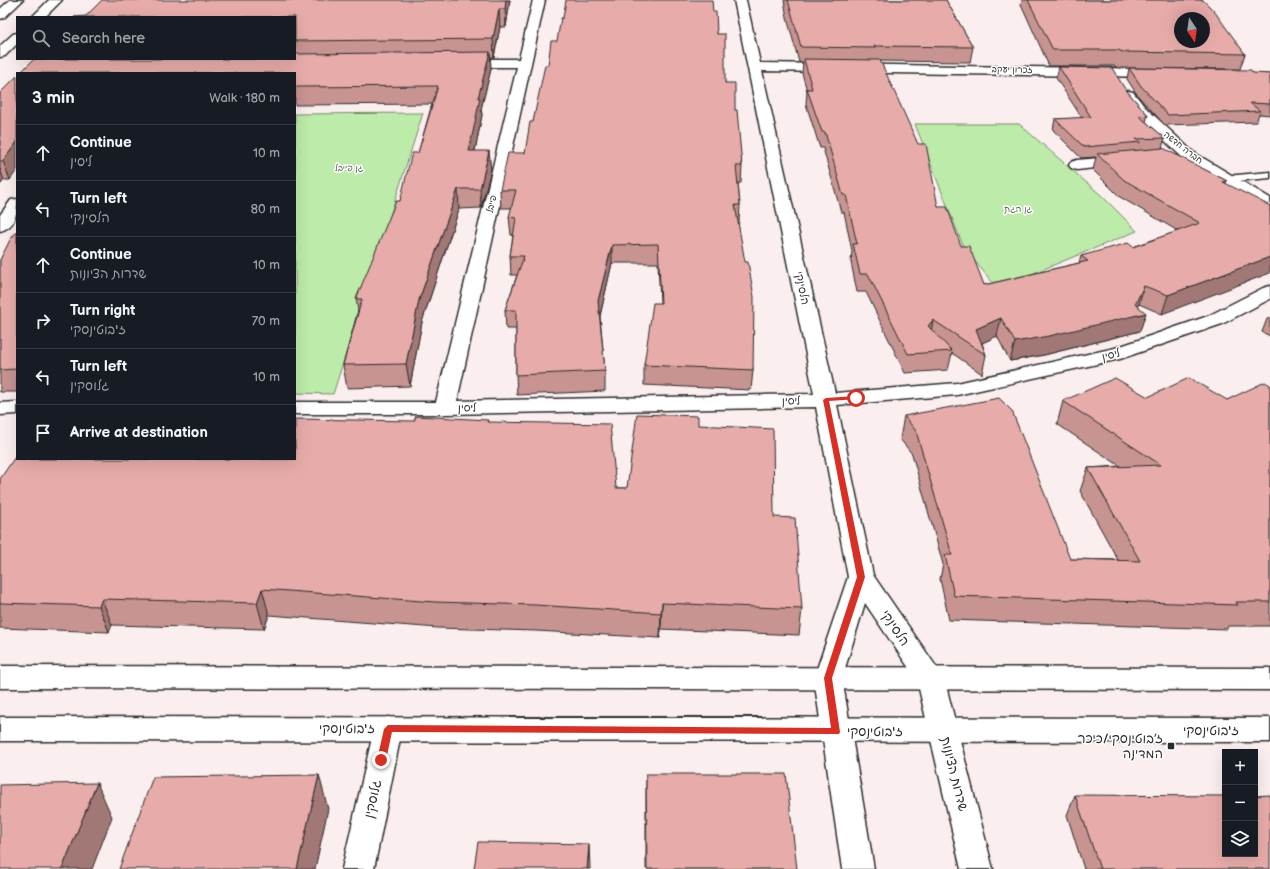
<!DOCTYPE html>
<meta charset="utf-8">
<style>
:root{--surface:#171b24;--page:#20242c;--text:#f1f3f6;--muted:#9ea1a6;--line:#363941}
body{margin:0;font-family:"Balsamiq Sans","Playpen Sans Hebrew",sans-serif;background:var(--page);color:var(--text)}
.controls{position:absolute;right:12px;bottom:12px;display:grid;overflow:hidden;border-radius:0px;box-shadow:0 4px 16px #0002}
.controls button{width:36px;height:36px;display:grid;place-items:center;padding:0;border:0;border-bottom:1px solid var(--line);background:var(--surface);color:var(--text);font:20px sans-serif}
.compass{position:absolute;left:1174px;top:12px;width:36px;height:36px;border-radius:50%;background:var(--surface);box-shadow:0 4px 16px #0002;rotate:167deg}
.stop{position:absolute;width:12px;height:12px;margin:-9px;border:3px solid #d93025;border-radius:50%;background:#fff}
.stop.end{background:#d93025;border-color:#fff;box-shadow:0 1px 4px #0008}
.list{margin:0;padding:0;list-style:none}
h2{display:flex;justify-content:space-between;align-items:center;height:52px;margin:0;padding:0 16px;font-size:17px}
h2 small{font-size:13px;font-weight:400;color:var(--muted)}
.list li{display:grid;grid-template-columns:26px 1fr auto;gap:12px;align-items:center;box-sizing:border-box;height:56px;padding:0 16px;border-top:1px solid var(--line)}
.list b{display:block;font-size:15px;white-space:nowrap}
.list p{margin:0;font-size:13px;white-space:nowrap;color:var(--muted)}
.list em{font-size:13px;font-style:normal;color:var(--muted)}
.icon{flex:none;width:22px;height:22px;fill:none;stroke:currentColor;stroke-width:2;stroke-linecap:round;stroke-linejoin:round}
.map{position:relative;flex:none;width:1270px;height:869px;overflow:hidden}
.search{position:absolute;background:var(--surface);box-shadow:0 4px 16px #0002;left:16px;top:16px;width:280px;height:44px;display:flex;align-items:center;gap:10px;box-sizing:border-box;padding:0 14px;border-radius:0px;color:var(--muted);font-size:15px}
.panel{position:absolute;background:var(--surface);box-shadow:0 4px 16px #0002;left:16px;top:72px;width:280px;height:388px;border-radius:0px}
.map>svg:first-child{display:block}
</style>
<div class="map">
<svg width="1270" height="869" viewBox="0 0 1270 869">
<rect width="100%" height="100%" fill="#faeeee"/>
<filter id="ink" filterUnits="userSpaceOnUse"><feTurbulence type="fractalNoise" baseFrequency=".025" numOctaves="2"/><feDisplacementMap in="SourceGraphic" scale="8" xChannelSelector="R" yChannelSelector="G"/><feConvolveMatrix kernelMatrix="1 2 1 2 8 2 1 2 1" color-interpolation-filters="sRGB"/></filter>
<g filter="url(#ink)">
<g fill="#bdeba9" stroke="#748b6a">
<polygon points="423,113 333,394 295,393 295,114"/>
<polygon points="915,124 1019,124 1102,196 1137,231 997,288 964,248"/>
</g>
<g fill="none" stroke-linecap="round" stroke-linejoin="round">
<defs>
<polygon id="lane" points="1270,172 1270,178 1226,182 1221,179 1226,176"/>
<g id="street">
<polygon points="533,0 545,0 457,401 814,394 734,0 746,0 760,63 1159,69 1164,70 1166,73 1164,76 1159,77 762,71 835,393 957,383 1115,348 1208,316 1263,288 1270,286 1270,299 1222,324 1120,359 957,395 837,405 873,575 944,678 993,869 961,869 917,680 865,603 842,678 874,869 842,869 814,678 848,577 816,407 445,414 295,414 295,402 436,402 517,67 460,67 455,66 453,63 455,60 460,59 519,59"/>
<polygon points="1128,91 1133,92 1145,107 1193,152 1270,198 1270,210 1264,209 1183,158 1135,113 1121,95 1123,92"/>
<polygon points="1124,156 1129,158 1132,161 1129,164 1077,170 1071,168 1069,165 1071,162 1077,160"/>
<path d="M17,199C17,213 16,227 0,231V215L11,200Z"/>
<polygon points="17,402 17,414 0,415 0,403"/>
<polygon points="388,717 398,721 402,729 374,869 342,869 374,729 378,721"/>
</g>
<g id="secondary">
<polygon points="10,0 23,0 4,18 0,19 0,9"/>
<polygon points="49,0 62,0 45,17 32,17"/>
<polygon points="17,33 17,44 5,56 0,57 0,46 13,34"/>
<polygon points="0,666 1270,668 1270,690 0,688"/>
<polygon points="0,717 1270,718 1270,742 0,741"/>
</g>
</defs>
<use href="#lane" stroke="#2b2b2b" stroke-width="3"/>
<use href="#street" stroke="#2b2b2b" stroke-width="3"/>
<use href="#secondary" stroke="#2b2b2b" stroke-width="3"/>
<use href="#lane" fill="#fff" fill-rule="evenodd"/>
<use href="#street" fill="#fff" fill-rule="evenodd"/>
<use href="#secondary" fill="#fff" fill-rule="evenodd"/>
</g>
<g fill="#c79491" stroke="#2b2b2b">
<polygon points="510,0 506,27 500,27 494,57 490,57 491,69 481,109 482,115 475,151 491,170 481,208 459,209 422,322 410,386 347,388 343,365 358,310 356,299 400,201 418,153 432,104 295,105 295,17 86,16"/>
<polygon points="784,0 946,0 973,47 970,62 880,61 938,207 984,285 1079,263 1081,256 1133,247 1178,231 1120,197 1093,170 1096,157 1081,158 1053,130 1055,119 1082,118 1056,78 1059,67 1125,89 1148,115 1146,122 1165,138 1162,148 1227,181 1162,314 1139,304 1137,306 1140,331 1044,355 1010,361 997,336 982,343 986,355 982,374 952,353 948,370 905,373 866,292 857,292 851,262 852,251 844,212 841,212 823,148 820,148 806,104 807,91 802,73 803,62 799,62 787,18"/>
<polygon points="1022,0 1203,0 1245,54 1240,69 1119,68 1114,66 1049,66 1021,4"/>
<polygon points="713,12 717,34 725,83 735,110 742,166 741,183 738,183 740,205 739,223 738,223 753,370 751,390 644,385 644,365 660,303 658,263 612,263 600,316 605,371 605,391 517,395 516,375 516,329 506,329 505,310 517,275 511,275 510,256 513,235 511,235 509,217 512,208 501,208 500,190 525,153 533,122 548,65 557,41"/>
<polygon points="1129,68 1270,74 1270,115 1259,114 1256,122 1165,125 1138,96 1127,79"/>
<polygon points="0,93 10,180 4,180 0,185"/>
<polygon points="17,231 17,392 0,392 0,260"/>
<polygon points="1270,318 1270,336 1262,332 1267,319"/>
<polygon points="1270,385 1270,626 1228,626 1227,629 949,620 940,579 943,564 912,454 900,439 904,416 1070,559 1118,560 1080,491 1088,468 1120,466 1057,424 1063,401 1148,397 1227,400"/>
<polygon points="488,422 616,488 627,488 698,425 774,517 802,609 799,635 661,629 660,638 536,631 438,628 269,615 264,629 112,625 109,632 0,628 0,479"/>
<polygon points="646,774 797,869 646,869"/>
<polygon points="1075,795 1225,854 1270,869 1084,869 1067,815"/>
</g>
<g fill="#a27876" stroke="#2b2b2b">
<polygon points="506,0 510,0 506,27 505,9"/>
<polygon points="499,9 500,27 494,57 493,39"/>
<polygon points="490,52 491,69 481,109 482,115 471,170 469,151 478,98"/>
<polygon points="17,142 17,170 10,180 3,161"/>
<polygon points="489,151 491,170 481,208 480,189"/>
<polygon points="0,169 4,180 0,185"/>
<polygon points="458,189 459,209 422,322 410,386 406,364 419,300"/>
<polygon points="612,245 612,263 599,320 598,301"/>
<polygon points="1270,257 1270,273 1162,314 1168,295"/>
<polygon points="1144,286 1139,304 1133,316 1146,313 1140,331 1044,355 1010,361 1015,342 1135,304"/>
<polygon points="1001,318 997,336 974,347 976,329"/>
<polygon points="933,320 930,339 928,326"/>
<polygon points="262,589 269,615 264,629 257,603"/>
<polygon points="102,599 112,625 109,632 99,606"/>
<polygon points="662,603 661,629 660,638 661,613"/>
<polygon points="319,775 328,809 315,869 297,869"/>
<polygon points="97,783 112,817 92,869 62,869"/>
<polygon points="589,844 590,869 587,869"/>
</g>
<g fill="#e7aca9" stroke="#2b2b2b" fill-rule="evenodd">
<polygon points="102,0 506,0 505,9 499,9 493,39 295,41 295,17 74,17 86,16"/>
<polygon points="566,0 712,0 713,12 716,12 717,34 725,34 725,83 735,83 735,110 737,110 742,166 736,166 740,205 735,205 745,262 748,262 754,297 753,370 644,365 653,303 661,303 658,244 612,245 598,301 605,371 516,375 516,310 505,310 524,256 510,256 516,218 509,217 516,190 500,190 508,153 525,153 530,122 533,122 545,65 548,65 551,41 557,41 561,18 563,18"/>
<polygon points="788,0 946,0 973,47 874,46 875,48 801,47"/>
<path d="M1028,0H1203L1214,11L1245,54L1123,52L1118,50H1053ZM1180,18H1204V42H1180Z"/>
<polygon points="490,52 478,98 480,98 469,151 489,151 480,189 458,189 419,300 406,364 343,365 362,299 356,299 396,201 400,201 412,153 418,153 438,86 295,87 295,73 20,73 34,59 295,59 295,54"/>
<polygon points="804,59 880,60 918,144 926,144 938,207 947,207 961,246 969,246 984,285 1088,261 1081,256 1128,243 1133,247 1200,223 1124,180 1097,154 1163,148 1227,181 1223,182 1270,206 1270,257 1168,295 1144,286 1135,304 1146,313 1049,336 1015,342 1001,318 976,329 986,355 933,320 928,326 952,351 908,354 868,274 860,274 853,244 857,244 846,195 843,195 825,132 822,132 807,89 812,89"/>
<polygon points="1059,67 1112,68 1125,89 1148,115 1139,116 1165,138 1136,139 1141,142 1084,147 1055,119 1091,117"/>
<polygon points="1129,68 1251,70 1253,73 1270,74 1270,104 1250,103 1260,111 1168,115 1141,86"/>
<polygon points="17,76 17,142 3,161 0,161 0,93"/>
<polygon points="17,231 17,369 0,370 0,260 10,240"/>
<polygon points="1115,378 1148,397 1189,378 1227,400 1265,382 1270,385 1270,602 1236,602 1238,605 954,596 945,555 952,555 916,431 904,416 999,398 1012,411 1070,559 1140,561 1088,468 1161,465 1063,401"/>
<polygon points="637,414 698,416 698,425 773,429 774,517 795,518 802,609 662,603 661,613 535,605 435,602 262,589 257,603 102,599 99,606 0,603 0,479 17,454 17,459 295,459 295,419 414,421 416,416 488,420 487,422 610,424 616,488 627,488"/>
<polygon points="646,774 786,774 797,869 647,869"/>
<polygon points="319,775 297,869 119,869 153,777"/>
<polygon points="97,783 62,869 0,869 0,785"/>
<polygon points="1075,795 1225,796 1225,854 1255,854 1255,796 1270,795 1270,869 1100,869"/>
<polygon points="478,842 589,844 587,869 474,869"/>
</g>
</g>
<polygon fill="#d93025" points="856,396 858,396 858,399 829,401 865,577 832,678 840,732 839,734 392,732 386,760 381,764 378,763 377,760 384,729 388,725 831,728 824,678 857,577 823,400 826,398"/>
<rect fill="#2b2b2b" stroke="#fff" stroke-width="1.5" x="1167" y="742" width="8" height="8" rx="2"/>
<g text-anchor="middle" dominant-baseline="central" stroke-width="3" stroke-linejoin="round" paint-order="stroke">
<g font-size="9" fill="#2b2b2b" stroke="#fff">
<text transform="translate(1012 70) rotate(1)">זכרון יעקב</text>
<text transform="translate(1183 148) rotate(38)">חברה חדשה</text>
<text transform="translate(492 204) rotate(-77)">פייבל</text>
</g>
<g font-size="9" fill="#505b4a" stroke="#fff">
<text x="349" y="168">גן פייבל</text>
<text x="1018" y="209">גן הגת</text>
</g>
<g font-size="11" fill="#2b2b2b" stroke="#fff">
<text transform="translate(802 288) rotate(78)">הלסינקי</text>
<text transform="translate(1111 355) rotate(-14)">ליסין</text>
<text transform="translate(791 401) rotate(-1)">ליסין</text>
<text transform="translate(467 408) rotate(-1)">ליסין</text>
</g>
<g font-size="13" fill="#2b2b2b" stroke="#fff">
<text transform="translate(895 628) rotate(56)">הלסינקי</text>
<text x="347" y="729">ז'בוטינסקי</text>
<text x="1211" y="731">ז'בוטינסקי</text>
<text x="875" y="732">ז'בוטינסקי</text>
<text transform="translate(954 774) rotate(76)">שדרות הציונות</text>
<text transform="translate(373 799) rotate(-78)">גלוסקין</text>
</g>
<g font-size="13" fill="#2b2b2b" stroke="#fff" text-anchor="end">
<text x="1163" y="739">ז׳בוטינסקי/כיכר<tspan x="1163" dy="15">המדינה</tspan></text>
</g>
</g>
</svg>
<div class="controls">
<button>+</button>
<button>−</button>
<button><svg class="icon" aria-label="layers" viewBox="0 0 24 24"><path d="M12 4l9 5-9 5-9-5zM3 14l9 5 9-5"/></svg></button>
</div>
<svg class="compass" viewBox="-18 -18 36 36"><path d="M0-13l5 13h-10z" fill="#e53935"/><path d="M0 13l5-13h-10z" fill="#9ea1a6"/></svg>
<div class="stop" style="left:856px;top:398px"></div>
<div class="stop end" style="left:381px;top:760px"></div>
<div class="search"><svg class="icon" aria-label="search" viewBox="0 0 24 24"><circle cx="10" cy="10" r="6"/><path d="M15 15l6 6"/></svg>Search here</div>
<section class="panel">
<h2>3 min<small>Walk · 180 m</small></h2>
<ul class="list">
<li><svg class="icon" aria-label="ahead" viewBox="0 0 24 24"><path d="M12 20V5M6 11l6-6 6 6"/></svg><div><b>Continue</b><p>ליסין</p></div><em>10 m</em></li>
<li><svg class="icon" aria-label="left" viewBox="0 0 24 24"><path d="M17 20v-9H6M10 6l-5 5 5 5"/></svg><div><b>Turn left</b><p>הלסינקי</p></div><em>80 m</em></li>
<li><svg class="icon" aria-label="ahead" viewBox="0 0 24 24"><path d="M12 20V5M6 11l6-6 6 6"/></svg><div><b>Continue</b><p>שדרות הציונות</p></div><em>10 m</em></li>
<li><svg class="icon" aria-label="right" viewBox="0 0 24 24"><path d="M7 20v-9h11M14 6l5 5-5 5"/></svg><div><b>Turn right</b><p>ז'בוטינסקי</p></div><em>70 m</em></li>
<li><svg class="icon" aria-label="left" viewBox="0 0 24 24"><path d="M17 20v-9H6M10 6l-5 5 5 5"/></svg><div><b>Turn left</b><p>גלוסקין</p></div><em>10 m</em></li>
<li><svg class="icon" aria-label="arrive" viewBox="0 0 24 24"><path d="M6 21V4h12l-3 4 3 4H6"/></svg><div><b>Arrive at destination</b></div></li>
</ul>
</section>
</div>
